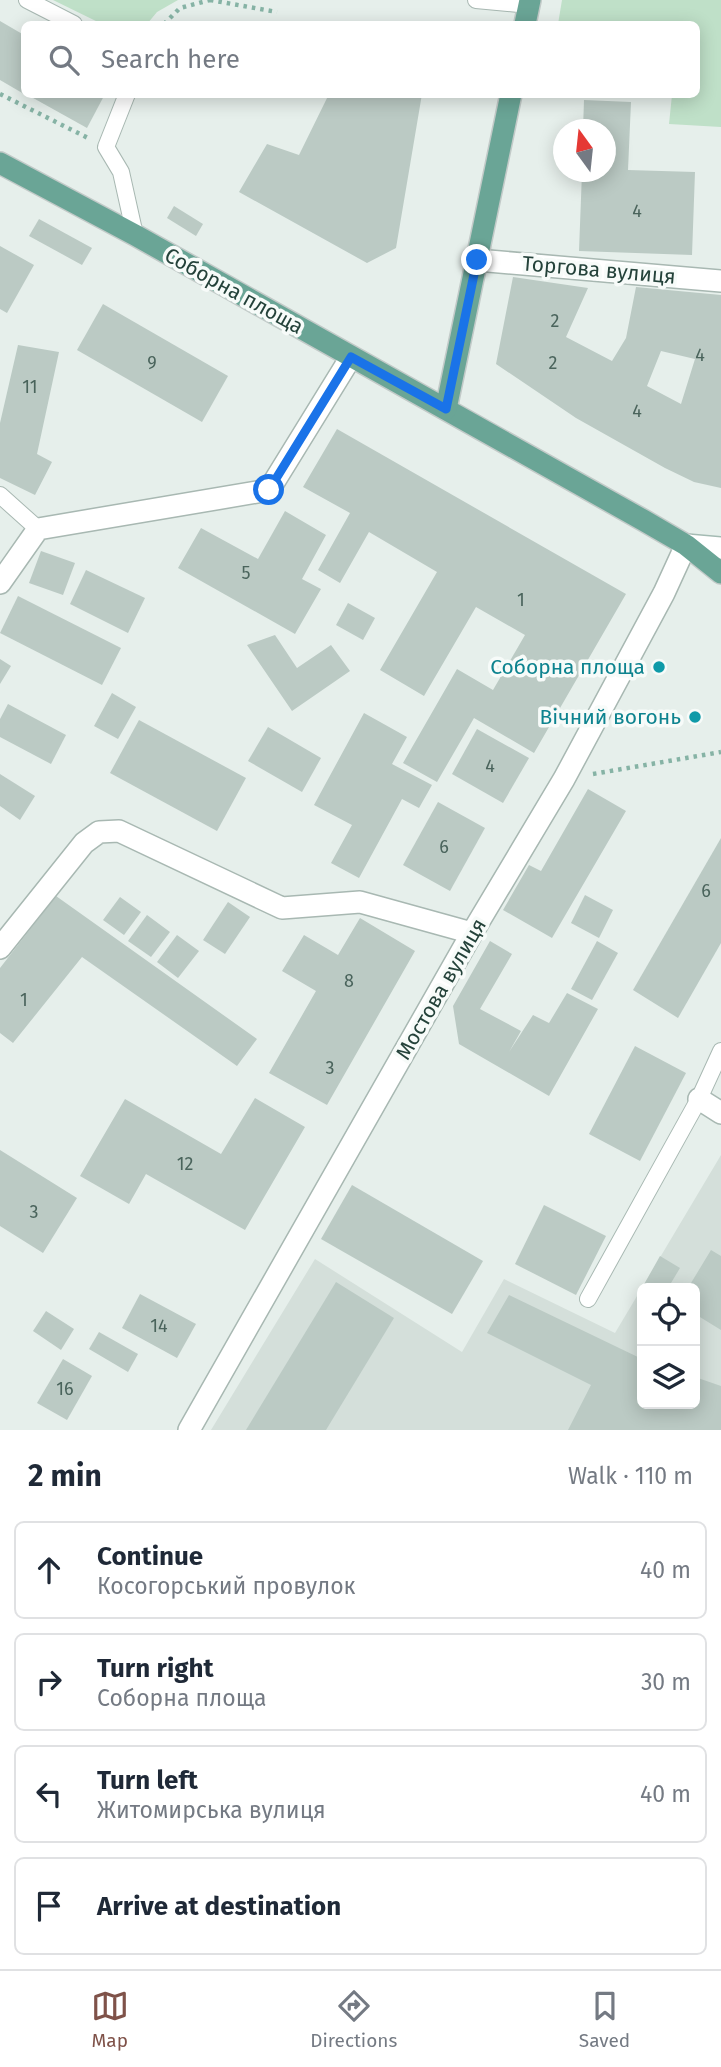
<!DOCTYPE html>
<meta charset="utf-8">
<style>
:root{--surface:#fff;--page:#f2f2f3;--text:#1f2937;--muted:#747a83;--line:#e0e1e3;--accent:#7f5249}
body{margin:0;font-family:"Fira Sans",sans-serif;background:var(--page);color:var(--text)}
.controls{position:absolute;right:21px;bottom:21px;display:grid;overflow:hidden;border-radius:10px;box-shadow:0 4px 18px #0003}
.controls button{width:63px;height:63px;display:grid;place-items:center;padding:0;border:0;border-bottom:2px solid var(--line);background:var(--surface);color:var(--text);font:35px sans-serif}
.compass{position:absolute;left:553px;top:119px;width:63px;height:63px;border-radius:50%;background:var(--surface);box-shadow:0 4px 18px #0003;rotate:345deg}
.stop{position:absolute;width:21px;height:21px;margin:-16px;border:5px solid #1a73e8;border-radius:50%;background:#fff}
.stop.end{background:#1a73e8;border-color:#fff;box-shadow:0 2px 7px #0008}
.list{margin:0;padding:0;list-style:none}
h2{display:flex;justify-content:space-between;align-items:center;height:91px;margin:0;padding:0 28px;font-size:30px}
h2 small{font-size:23px;font-weight:400;color:var(--muted)}
.list li{display:grid;grid-template-columns:46px 1fr auto;gap:21px;align-items:center;box-sizing:border-box;height:98px;margin:0 14px 14px;padding:0 14px;border:2px solid var(--line);border-radius:10px}
.list b{display:block;font-size:26px;white-space:nowrap}
.list p{margin:0;font-size:23px;white-space:nowrap;color:var(--muted)}
.list em{font-size:23px;font-style:normal;color:var(--muted)}
.icon{flex:none;width:38px;height:38px;fill:none;stroke:currentColor;stroke-width:2;stroke-linecap:round;stroke-linejoin:round}
.map{position:relative;flex:none;width:721px;height:1430px;overflow:hidden}
.search{position:absolute;background:var(--surface);box-shadow:0 4px 18px #0003;left:21px;right:21px;top:21px;height:77px;display:flex;align-items:center;gap:18px;box-sizing:border-box;padding:0 24px;border-radius:10px;color:var(--muted);font-size:26px}
.sheet{height:539px;background:var(--surface)}
nav{display:flex;justify-content:space-around;align-items:center;box-sizing:border-box;height:98px;border-top:2px solid var(--line);background:var(--surface);font-size:19px;color:var(--muted)}
nav a{display:grid;justify-items:center;gap:4px}
nav .on{color:var(--accent)}
.map>svg:first-child{display:block}
</style>
<div class="map">
<svg width="721" height="1430" viewBox="0 0 721 1430">
<rect width="100%" height="100%" fill="#e6efeb"/>
<path fill="#d4dfda" fill-rule="evenodd" d="M721,1155V1430H211L315,1259L462,1352L504,1279L615,1333ZM642,1288H695V1404H642Z"/>
<g fill="#bfe0c8">
<polygon points="53,0 178,0 157,12 147,24 102,24"/>
<polygon points="562,0 721,0 721,127 669,124 672,95 696,94 696,24 558,24"/>
</g>
<g fill="#bbcac4" fill-rule="evenodd">
<polygon points="0,21 24,35 24,94 0,80"/>
<polygon points="26,94 105,94 87,128"/>
<polygon points="329,94 422,94 396,248 367,263 239,192 267,144 299,155"/>
<polygon points="584,100 631,102 628,170 695,172 692,255 579,251 582,172 606,172 606,130 583,130"/>
<polygon points="174,206 203,224 196,236 167,218"/>
<polygon points="39,219 92,248 82,265 29,236"/>
<polygon points="0,246 34,265 7,313 0,309"/>
<path d="M513,277L588,288L566,337L612,361L626,338L636,287L721,295V488L694,482L665,468L576,418L496,364ZM661,351L695,359L681,404L647,386Z"/>
<polygon points="103,304 228,376 202,422 77,350"/>
<polygon points="18,345 59,352 37,454 52,462 35,495 0,478 0,423"/>
<polygon points="337,429 626,594 534,753 474,718 437,782 403,763 457,669 493,690 525,635 476,607 424,696 380,670 437,572 369,532 340,583 318,570 350,513 303,487"/>
<polygon points="285,511 326,535 302,579 321,589 295,634 178,568 201,528 258,559"/>
<polygon points="41,551 75,563 63,595 29,583"/>
<polygon points="86,570 145,598 128,633 70,604"/>
<polygon points="18,596 121,648 102,685 0,633"/>
<polygon points="348,603 375,618 363,640 336,625"/>
<polygon points="275,635 297,668 331,645 350,671 292,711 247,645"/>
<polygon points="0,659 11,666 0,684"/>
<polygon points="112,693 136,707 118,739 94,726"/>
<polygon points="8,704 66,735 51,764 0,737 0,719"/>
<polygon points="364,713 407,737 392,764 432,785 419,808 402,799 359,878 331,863 352,825 314,805"/>
<polygon points="139,720 246,778 217,831 110,773"/>
<polygon points="268,727 321,758 302,792 248,761"/>
<polygon points="477,729 529,758 503,803 452,774"/>
<polygon points="0,774 35,796 20,820 0,806"/>
<polygon points="588,789 626,811 552,938 503,910 529,865 541,871"/>
<polygon points="438,802 485,828 450,891 403,865"/>
<polygon points="721,838 721,943 678,1018 633,990"/>
<polygon points="585,895 613,910 599,938 571,923"/>
<polygon points="56,896 257,1039 237,1066 82,957 13,1043 0,1033 0,968"/>
<polygon points="120,897 141,912 124,935 103,920"/>
<polygon points="228,902 250,917 225,954 203,940"/>
<polygon points="147,915 170,932 151,957 128,941"/>
<polygon points="360,918 415,951 327,1105 269,1073 316,991 282,971 304,935 338,955"/>
<polygon points="177,935 199,951 178,978 157,962"/>
<polygon points="490,941 512,954 480,1009 521,1031 509,1052 533,1015 549,1023 567,993 598,1009 549,1096 459,1044 453,1006"/>
<polygon points="597,941 618,953 592,1000 571,989"/>
<polygon points="635,1046 686,1073 640,1161 589,1134"/>
<polygon points="255,1098 305,1127 245,1230 146,1174 129,1204 80,1176 125,1099 221,1154"/>
<polygon points="0,1150 77,1198 43,1253 0,1226"/>
<polygon points="352,1185 483,1261 452,1314 321,1239"/>
<polygon points="544,1205 606,1236 576,1295 515,1264"/>
<polygon points="711,1250 721,1256 721,1330 695,1314 695,1288 688,1288"/>
<polygon points="660,1256 680,1268 668,1288 642,1288"/>
<polygon points="336,1282 394,1318 326,1430 246,1430"/>
<polygon points="140,1294 196,1324 177,1358 122,1328"/>
<polygon points="509,1295 642,1359 642,1404 695,1404 695,1377 721,1386 721,1430 568,1430 591,1385 487,1333"/>
<polygon points="46,1311 74,1329 61,1350 33,1331"/>
<polygon points="99,1332 138,1354 128,1372 89,1349"/>
<polygon points="63,1359 92,1376 67,1420 37,1403"/>
</g>
<g fill="none" stroke-linecap="round" stroke-linejoin="round">
<defs>
<g id="lane">
<polyline points="27,0 74,24"/>
<polyline points="476,0 529,5"/>
<polyline points="127,94 106,147 121,172 135,235"/>
<polyline points="0,495 38,529"/>
<polyline points="588,1299 699,1099 721,1051"/>
</g>
<g id="street">
<polyline points="477,260 721,281"/>
<polyline points="0,583 38,529 269,490 351,357"/>
<polyline points="0,948 84,843 99,832 119,831 282,908 360,902 472,933"/>
<polyline points="699,1099 721,1113"/>
<polyline points="189,1430 472,933 564,779 664,593 686,545"/>
</g>
<polyline id="secondary" points="686,545 721,548"/>
<g id="primary">
<polyline points="525,24 530,0"/>
<polyline points="0,163 135,235 643,520 686,545 721,573"/>
<polyline points="446,409 511,94"/>
</g>
</defs>
<use href="#lane" stroke="#a8b8b2" stroke-width="18"/>
<use href="#street" stroke="#a8b8b2" stroke-width="24"/>
<use href="#secondary" stroke="#a4bbb3" stroke-width="24"/>
<use href="#primary" stroke="#c2cac8" stroke-width="24"/>
<g stroke="#86b3a5" stroke-width="4.5" stroke-dasharray="3.5 5" stroke-linecap="butt">
<polyline points="210,0 277,12"/>
<polyline points="164,24 180,8 210,0"/>
<polyline points="0,94 90,139"/>
<polyline points="593,774 721,752"/>
</g>
<use href="#lane" stroke="#fff" stroke-width="16"/>
<use href="#street" stroke="#fff" stroke-width="21"/>
<use href="#secondary" stroke="#fff" stroke-width="21"/>
<use href="#primary" stroke="#6aa596" stroke-width="21"/>
</g>
<g fill="none" stroke-linecap="round" stroke-linejoin="round">
<polyline stroke="#1a73e8" stroke-width="9" points="269,490 351,357 446,409 477,260"/>
</g>
<g fill="#0f9aa8" stroke="#f7fbf9" stroke-width="2.5">
<circle cx="659" cy="667" r="7"/>
<circle cx="695" cy="717" r="7"/>
</g>
<g text-anchor="middle" dominant-baseline="central" stroke-width="7" stroke-linejoin="round" paint-order="stroke">
<g font-size="18" fill="#4a645c">
<text x="637" y="211">4</text>
<text x="555" y="321">2</text>
<text x="700" y="355">4</text>
<text x="152" y="363">9</text>
<text x="553" y="363">2</text>
<text x="30" y="387">11</text>
<text x="637" y="411">4</text>
<text x="246" y="573">5</text>
<text x="521" y="600">1</text>
<text x="490" y="766">4</text>
<text x="444" y="847">6</text>
<text x="706" y="891">6</text>
<text x="349" y="981">8</text>
<text x="24" y="1000">1</text>
<text x="330" y="1068">3</text>
<text x="185" y="1164">12</text>
<text x="34" y="1212">3</text>
<text x="159" y="1326">14</text>
<text x="65" y="1389">16</text>
</g>
<g font-size="21" fill="#24423a" stroke="#f7fbf9">
<text transform="translate(599 270) rotate(5)">Торгова вулиця</text>
<text transform="translate(234 291) rotate(29)">Соборна площа</text>
<text transform="translate(441 989) rotate(-60)">Мостова вулиця</text>
</g>
<g font-size="21" fill="#0d838f" stroke="#f7fbf9" text-anchor="end">
<text x="645" y="667">Соборна площа</text>
<text x="681" y="717">Вічний вогонь</text>
</g>
</g>
</svg>
<div class="controls">
<button><svg class="icon" aria-label="locate" viewBox="0 0 24 24"><circle cx="12" cy="12" r="6"/><path d="M12 2v4M12 18v4M2 12h4M18 12h4"/></svg></button>
<button><svg class="icon" aria-label="layers" viewBox="0 0 24 24"><path d="M12 4l9 5-9 5-9-5zM3 14l9 5 9-5"/></svg></button>
</div>
<svg class="compass" viewBox="-18 -18 36 36"><path d="M0-13l5 13h-10z" fill="#e53935"/><path d="M0 13l5-13h-10z" fill="#747a83"/></svg>
<div class="stop" style="left:269px;top:490px"></div>
<div class="stop end" style="left:477px;top:260px"></div>
<div class="search"><svg class="icon" aria-label="search" viewBox="0 0 24 24"><circle cx="10" cy="10" r="6"/><path d="M15 15l6 6"/></svg>Search here</div>
</div>
<section class="sheet">
<h2>2 min<small>Walk · 110 m</small></h2>
<ul class="list">
<li><svg class="icon" aria-label="ahead" viewBox="0 0 24 24"><path d="M12 20V5M6 11l6-6 6 6"/></svg><div><b>Continue</b><p>Косогорський провулок</p></div><em>40 m</em></li>
<li><svg class="icon" aria-label="right" viewBox="0 0 24 24"><path d="M7 20v-9h11M14 6l5 5-5 5"/></svg><div><b>Turn right</b><p>Соборна площа</p></div><em>30 m</em></li>
<li><svg class="icon" aria-label="left" viewBox="0 0 24 24"><path d="M17 20v-9H6M10 6l-5 5 5 5"/></svg><div><b>Turn left</b><p>Житомирська вулиця</p></div><em>40 m</em></li>
<li><svg class="icon" aria-label="arrive" viewBox="0 0 24 24"><path d="M6 21V4h12l-3 4 3 4H6"/></svg><div><b>Arrive at destination</b></div></li>
</ul>
</section>
<nav>
<a class="on"><svg class="icon" aria-label="map" viewBox="0 0 24 24"><path d="M3 6l6-2 6 2 6-2v14l-6 2-6-2-6 2zM9 4v14M15 6v14"/></svg>Map</a>
<a><svg class="icon" aria-label="directions" viewBox="0 0 24 24"><path d="M12 3l9 9-9 9-9-9zM9 14v-3h6M13 9l2 2-2 2"/></svg>Directions</a>
<a><svg class="icon" aria-label="saved" viewBox="0 0 24 24"><path d="M7 4h10v16l-5-4-5 4z"/></svg>Saved</a>
</nav>
